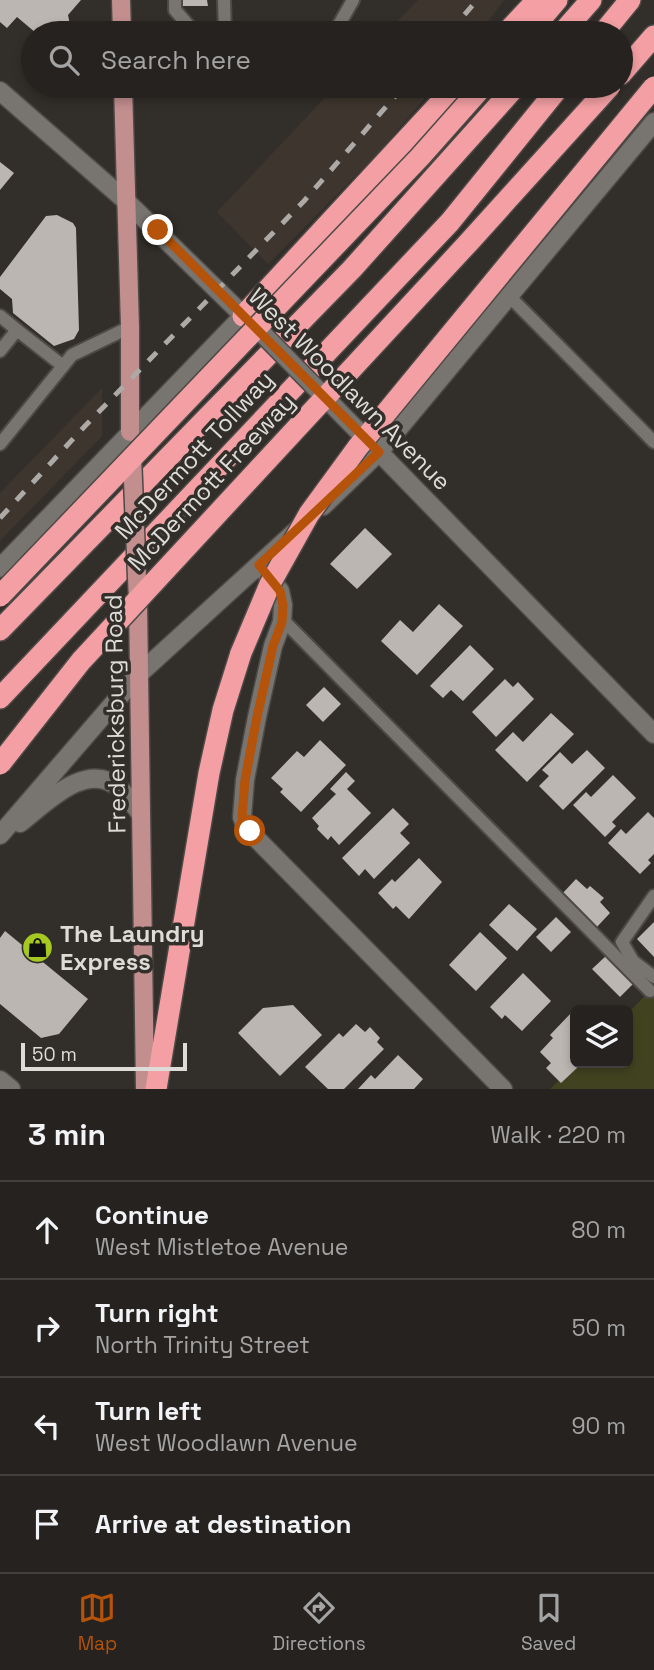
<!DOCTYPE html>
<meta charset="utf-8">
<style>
:root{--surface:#262220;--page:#322f2d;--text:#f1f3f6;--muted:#a4a4a5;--line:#423f3e;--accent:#b45309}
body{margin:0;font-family:"Space Grotesk",sans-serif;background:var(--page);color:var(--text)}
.controls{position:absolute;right:21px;bottom:21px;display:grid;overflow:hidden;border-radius:10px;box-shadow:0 4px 10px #0003}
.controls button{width:63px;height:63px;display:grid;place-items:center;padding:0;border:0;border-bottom:2px solid var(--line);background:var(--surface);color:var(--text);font:35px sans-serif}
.scale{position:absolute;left:21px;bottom:18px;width:166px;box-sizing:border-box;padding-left:7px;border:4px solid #dedcd9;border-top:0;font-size:19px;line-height:24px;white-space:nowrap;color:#dedcd9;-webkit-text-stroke:5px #322e2a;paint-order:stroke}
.stop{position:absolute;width:21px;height:21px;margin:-16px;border:5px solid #b45309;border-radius:50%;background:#fff}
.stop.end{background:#b45309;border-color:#fff;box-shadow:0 2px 7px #0008}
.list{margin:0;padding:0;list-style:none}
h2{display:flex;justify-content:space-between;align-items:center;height:91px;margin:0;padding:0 28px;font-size:30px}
h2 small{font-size:23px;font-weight:400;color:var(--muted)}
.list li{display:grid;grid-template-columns:46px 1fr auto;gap:21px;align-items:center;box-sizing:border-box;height:98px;padding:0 28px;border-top:2px solid var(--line)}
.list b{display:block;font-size:26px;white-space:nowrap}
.list p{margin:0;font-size:23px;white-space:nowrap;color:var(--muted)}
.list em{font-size:23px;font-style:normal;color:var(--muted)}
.icon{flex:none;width:38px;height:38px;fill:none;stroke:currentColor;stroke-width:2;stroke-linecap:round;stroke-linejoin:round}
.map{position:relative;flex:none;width:654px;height:1089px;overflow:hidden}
.search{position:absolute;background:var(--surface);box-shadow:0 4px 10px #0003;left:21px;right:21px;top:21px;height:77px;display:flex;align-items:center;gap:18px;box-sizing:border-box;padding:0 24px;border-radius:38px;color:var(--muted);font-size:26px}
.sheet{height:483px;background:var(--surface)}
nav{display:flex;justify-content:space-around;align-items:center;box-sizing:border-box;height:98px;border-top:2px solid var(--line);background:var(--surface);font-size:19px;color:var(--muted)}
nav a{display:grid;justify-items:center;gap:4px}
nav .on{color:var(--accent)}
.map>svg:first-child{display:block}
</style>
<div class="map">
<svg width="654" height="1089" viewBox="0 0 654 1089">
<rect width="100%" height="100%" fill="#322e2a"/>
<g fill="#3e362e">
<polygon points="418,0 504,0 479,33 386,33"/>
<polygon points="336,86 435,86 380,151 268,264 217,212"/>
<polygon points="102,388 102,436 0,541 0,493"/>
</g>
<polygon fill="#414320" points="654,987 654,1089 550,1089 577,1063 628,1063 628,1013"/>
<g fill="#bbb6b2">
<polygon points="0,0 81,0 68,15 70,25 94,22 94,33 36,33 17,17 7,28 0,22"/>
<polygon points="182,0 207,0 208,6 182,6"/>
<polygon points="0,162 14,173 0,190"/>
<polygon points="57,215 73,223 76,228 79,330 74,339 54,346 13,313 12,299 0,289 0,277 46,216"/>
<polygon points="365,528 392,554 357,589 330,564"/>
<polygon points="439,604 463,626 417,675 381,641 400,620 413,632"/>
<polygon points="470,645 494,669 463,701 451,690 443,698 430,686"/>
<polygon points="505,679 513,687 518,682 534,699 496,737 472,712"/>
<polygon points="324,687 341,704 323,722 306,705"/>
<polygon points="551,713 574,734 527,782 495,750 513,732 523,742"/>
<polygon points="320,740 346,765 301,812 280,792 283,789 271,778 297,751 304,757"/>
<polygon points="587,750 605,768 563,810 539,786 549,776 542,770 560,752 572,764"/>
<polygon points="346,772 355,781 347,789 371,813 339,845 331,836 328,840 317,829 319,826 312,818 336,794 330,789"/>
<polygon points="613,775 636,798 612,822 616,826 605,837 573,805 586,792 591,797"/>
<polygon points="393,808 409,824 400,833 410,843 374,879 365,869 359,876 342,858"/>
<polygon points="648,812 654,818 654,854 648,860 651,863 640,874 608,843 621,829 626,834"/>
<polygon points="419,858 442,882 409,919 396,906 393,909 378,893 392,879 395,882"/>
<polygon points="576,879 587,889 590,886 604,898 600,902 610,913 596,928 561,895"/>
<polygon points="509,904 537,929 517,951 489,925"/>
<polygon points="556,917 571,932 551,952 536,937"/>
<polygon points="654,922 654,957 637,939"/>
<polygon points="5,931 88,999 59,1034 41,1038 0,1004 0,938"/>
<polygon points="480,932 507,958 476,991 449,965"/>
<polygon points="607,955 634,983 620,997 592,969"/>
<polygon points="523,973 551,1001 522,1031 505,1015 502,1019 490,1007"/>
<polygon points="293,1005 322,1035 280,1076 238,1033 263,1008"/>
<polygon points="572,1012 575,1014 575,1060 573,1062 578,1067 561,1083 546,1068 551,1063 540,1052 553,1038 550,1035"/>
<polygon points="356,1024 365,1032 370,1027 380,1038 377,1042 384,1049 344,1089 328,1089 305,1067 339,1033 343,1037"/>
<polygon points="398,1055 423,1079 414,1089 358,1089 371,1075 375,1079"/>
</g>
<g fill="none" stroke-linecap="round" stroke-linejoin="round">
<defs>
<g id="service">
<polyline points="175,0 175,10 195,33"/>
<polyline points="224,0 225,33"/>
<polyline points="297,33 336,30 353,0"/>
<polyline points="510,297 654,442"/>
<polyline points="0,316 17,330"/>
<polyline points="0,351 17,330 63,366"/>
<polyline points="0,444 72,355 130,327"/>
<polyline points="282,619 650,991"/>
<polyline points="654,896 622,942 633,961 654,977"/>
</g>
<g id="minor">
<polyline points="266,573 280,591 283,605 282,622 273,646 257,717 245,780 242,817 246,828 503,1089"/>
<polyline points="0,1080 11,1089"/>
</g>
<g id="tertiary">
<polyline points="0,91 126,201"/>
<polyline points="379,452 654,734"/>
</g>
<g id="secondary">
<polyline points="126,201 251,323"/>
<polyline points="323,506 379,452 654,122"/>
<polyline points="0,568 243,316"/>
<path d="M20,823C45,804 87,759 119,788C127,795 134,805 140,813"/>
<polyline points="0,835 138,675 297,530"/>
</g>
<g id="primary">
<polyline points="121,0 122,33"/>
<polyline points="123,86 130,327 130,432"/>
<polyline points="138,602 145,1089"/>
</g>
<g id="motorway">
<polyline points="506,33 537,0"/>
<polyline points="529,33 557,0"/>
<polyline points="562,33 591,0"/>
<polyline points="603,33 630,0"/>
<polyline points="621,74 654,36"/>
<polyline points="243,316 456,86"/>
<polyline points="0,630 352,269 516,86"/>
<polyline points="0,698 450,222 560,86"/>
<polyline points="156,1089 209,773 223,710 241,653"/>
</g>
</defs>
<use href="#service" stroke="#4c4946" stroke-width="16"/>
<use href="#minor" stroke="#4c4946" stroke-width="21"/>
<use href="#tertiary" stroke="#4c4946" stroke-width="21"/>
<use href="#secondary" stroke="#4c4946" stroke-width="21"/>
<use href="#primary" stroke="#4c4946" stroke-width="21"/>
<use href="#motorway" stroke="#4c4946" stroke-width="24"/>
<use href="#service" stroke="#78746f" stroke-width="12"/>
<use href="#minor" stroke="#78746f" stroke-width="18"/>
<use href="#tertiary" stroke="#78746f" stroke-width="18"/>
<use href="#secondary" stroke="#78746f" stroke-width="18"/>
<use href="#primary" stroke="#c28e8e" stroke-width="18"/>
<use href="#motorway" stroke="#f39fa3" stroke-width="21"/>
<g stroke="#aca9a6" stroke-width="5" stroke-dasharray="12 12" stroke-linecap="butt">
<polyline points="449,33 477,0"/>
<polyline points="0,518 85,426 304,201 404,86"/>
</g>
<defs>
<polyline id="secondary-bridge" points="255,326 361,434"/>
<polyline id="primary-bridge" points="132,456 138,602"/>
<g id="motorway-bridge">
<polyline points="0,596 420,157 483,86"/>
<polyline points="241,653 270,584 309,514 358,447 654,87"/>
<polyline points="0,764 81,661 470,241 610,86"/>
</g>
</defs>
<use href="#secondary-bridge" stroke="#4c4946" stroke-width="21" stroke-linecap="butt"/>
<use href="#primary-bridge" stroke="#4c4946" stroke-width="21" stroke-linecap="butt"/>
<use href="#motorway-bridge" stroke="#4c4946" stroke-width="24" stroke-linecap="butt"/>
<use href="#secondary-bridge" stroke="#78746f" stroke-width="18"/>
<use href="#primary-bridge" stroke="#c28e8e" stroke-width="18"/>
<use href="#motorway-bridge" stroke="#f39fa3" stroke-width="21"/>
</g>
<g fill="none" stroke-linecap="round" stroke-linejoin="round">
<polyline stroke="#b45309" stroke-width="9" points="158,230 379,452 259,565 280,591 283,605 282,622 273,646 257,717 245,780 242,817 250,831"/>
</g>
<defs>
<symbol id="shop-disc" viewBox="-11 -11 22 22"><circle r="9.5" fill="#a5c822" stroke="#322e2a"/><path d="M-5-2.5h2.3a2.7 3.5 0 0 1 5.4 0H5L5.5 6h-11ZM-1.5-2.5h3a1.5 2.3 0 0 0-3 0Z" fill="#111"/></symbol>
</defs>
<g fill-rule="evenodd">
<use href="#shop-disc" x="20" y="930" width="35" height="35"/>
</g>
<g text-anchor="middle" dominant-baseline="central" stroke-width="7" stroke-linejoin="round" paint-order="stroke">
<g font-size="24" fill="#dedcd9" stroke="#322e2a">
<text transform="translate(350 389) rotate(45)">West Woodlawn Avenue</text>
<text transform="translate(194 455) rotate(-47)">McDermott Tollway</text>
<text transform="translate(211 482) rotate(-47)">McDermott Freeway</text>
<text transform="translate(115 714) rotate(-91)">Fredericksburg Road</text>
</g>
<g font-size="24" font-weight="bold" fill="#dedcd9" stroke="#322e2a" text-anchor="start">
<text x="60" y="933">The Laundry<tspan x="60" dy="28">Express</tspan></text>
</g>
</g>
</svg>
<div class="controls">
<button><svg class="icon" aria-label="layers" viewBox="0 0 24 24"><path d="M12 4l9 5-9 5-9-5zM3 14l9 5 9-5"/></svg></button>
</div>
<div class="scale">50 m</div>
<div class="stop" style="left:250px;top:831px"></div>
<div class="stop end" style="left:158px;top:230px"></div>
<div class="search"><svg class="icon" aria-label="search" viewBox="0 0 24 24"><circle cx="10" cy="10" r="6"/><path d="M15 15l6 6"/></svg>Search here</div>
</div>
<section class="sheet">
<h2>3 min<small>Walk · 220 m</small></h2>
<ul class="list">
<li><svg class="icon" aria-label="ahead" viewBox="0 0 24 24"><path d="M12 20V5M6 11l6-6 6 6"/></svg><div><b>Continue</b><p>West Mistletoe Avenue</p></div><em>80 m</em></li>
<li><svg class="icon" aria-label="right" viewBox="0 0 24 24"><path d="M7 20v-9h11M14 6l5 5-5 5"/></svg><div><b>Turn right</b><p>North Trinity Street</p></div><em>50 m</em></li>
<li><svg class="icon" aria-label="left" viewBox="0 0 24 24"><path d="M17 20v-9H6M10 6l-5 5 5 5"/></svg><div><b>Turn left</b><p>West Woodlawn Avenue</p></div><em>90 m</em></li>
<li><svg class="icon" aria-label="arrive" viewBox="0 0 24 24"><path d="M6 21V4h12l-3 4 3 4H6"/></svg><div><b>Arrive at destination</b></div></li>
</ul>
</section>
<nav>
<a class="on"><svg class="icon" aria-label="map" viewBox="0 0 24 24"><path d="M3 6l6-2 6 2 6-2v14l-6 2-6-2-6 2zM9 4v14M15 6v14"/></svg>Map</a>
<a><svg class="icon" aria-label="directions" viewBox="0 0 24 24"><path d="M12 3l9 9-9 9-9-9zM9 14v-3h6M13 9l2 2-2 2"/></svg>Directions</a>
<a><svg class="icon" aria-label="saved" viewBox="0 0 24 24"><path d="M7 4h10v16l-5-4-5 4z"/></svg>Saved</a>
</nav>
